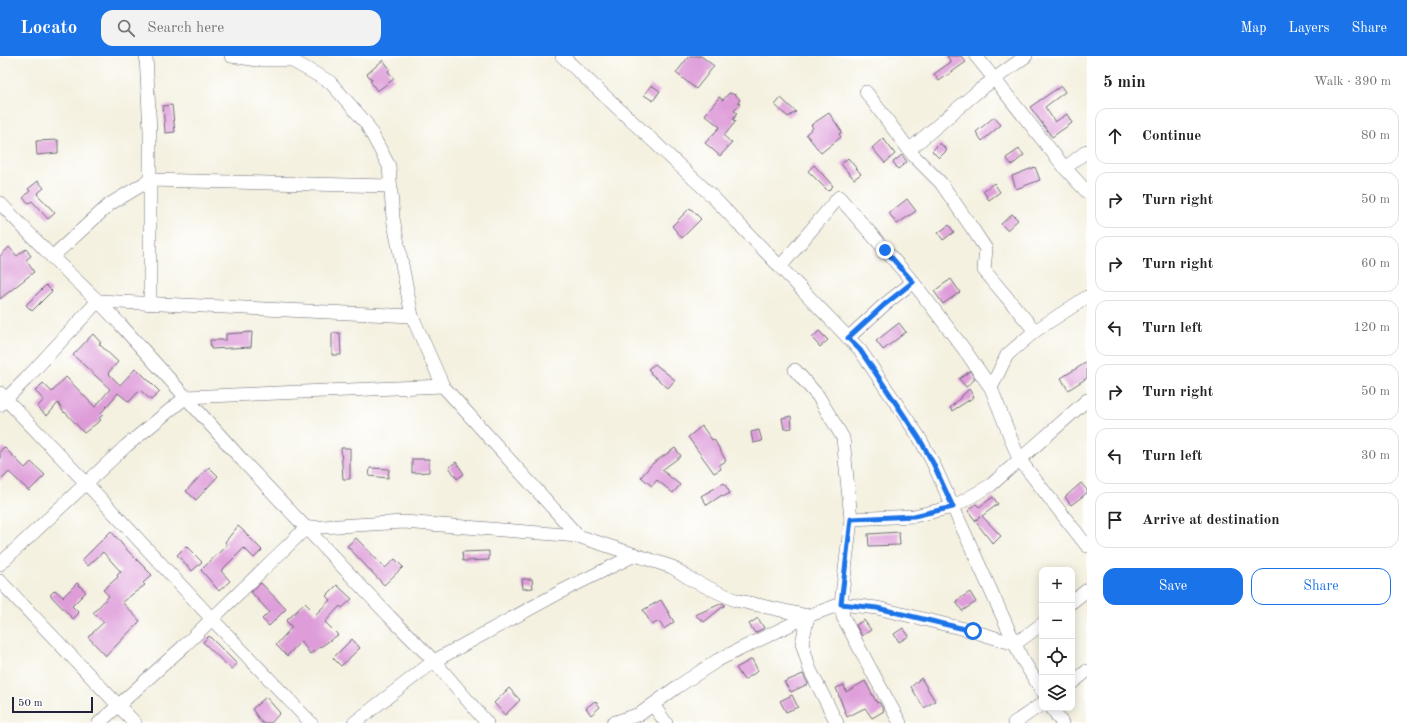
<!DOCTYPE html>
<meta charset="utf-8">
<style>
:root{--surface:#fff;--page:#f2f2f2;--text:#222;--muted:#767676;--line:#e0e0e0;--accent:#1a73e8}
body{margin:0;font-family:"Old Standard TT",serif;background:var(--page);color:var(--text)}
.controls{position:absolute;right:12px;bottom:12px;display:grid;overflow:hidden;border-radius:8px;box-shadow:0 2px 10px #0003}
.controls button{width:36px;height:36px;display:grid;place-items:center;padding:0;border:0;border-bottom:1px solid var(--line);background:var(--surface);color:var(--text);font:20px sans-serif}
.scale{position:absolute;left:12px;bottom:10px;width:81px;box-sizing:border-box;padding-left:4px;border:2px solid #22223b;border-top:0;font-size:11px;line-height:14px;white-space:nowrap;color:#22223b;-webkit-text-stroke:3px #fff;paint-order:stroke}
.stop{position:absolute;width:12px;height:12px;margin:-9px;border:3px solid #1a73e8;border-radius:50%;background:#fff}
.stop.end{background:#1a73e8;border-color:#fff;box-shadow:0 1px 4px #0008}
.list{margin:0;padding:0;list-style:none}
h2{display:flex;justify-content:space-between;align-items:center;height:52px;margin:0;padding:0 16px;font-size:17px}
h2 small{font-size:13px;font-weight:400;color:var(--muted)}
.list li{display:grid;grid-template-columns:26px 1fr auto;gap:12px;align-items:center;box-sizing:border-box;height:56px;margin:0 8px 8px;padding:0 8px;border:1px solid var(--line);border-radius:12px}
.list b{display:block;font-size:15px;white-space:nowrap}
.list em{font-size:13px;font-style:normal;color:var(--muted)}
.actions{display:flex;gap:8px;padding:12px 16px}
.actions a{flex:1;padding:9px 0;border:1px solid var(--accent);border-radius:12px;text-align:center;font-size:14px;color:var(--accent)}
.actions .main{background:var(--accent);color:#fff}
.icon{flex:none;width:22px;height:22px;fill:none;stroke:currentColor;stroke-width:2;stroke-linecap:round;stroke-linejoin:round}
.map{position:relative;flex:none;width:1087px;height:667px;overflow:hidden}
header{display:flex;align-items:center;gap:24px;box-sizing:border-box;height:56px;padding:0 20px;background:var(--accent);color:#fff}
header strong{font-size:19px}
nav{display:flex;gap:22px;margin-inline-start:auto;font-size:14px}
.search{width:280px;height:36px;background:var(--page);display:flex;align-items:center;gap:10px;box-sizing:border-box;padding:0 14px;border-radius:12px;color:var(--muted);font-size:15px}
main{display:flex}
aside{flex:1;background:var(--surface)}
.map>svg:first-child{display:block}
</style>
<header>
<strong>Locato</strong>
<div class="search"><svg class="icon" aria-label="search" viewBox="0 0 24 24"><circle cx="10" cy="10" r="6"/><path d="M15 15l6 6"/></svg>Search here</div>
<nav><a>Map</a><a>Layers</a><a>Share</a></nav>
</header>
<main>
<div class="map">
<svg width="1087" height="667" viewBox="0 0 1087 667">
<rect width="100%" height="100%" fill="#fff"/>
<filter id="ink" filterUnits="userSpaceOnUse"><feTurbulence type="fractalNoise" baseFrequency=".025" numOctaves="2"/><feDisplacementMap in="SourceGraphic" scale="8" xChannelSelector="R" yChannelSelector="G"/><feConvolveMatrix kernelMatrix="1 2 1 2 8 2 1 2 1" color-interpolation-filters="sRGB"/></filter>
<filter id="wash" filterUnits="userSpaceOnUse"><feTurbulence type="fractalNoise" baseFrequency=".012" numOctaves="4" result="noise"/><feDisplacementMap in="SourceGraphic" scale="16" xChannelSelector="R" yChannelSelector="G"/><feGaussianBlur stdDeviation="0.9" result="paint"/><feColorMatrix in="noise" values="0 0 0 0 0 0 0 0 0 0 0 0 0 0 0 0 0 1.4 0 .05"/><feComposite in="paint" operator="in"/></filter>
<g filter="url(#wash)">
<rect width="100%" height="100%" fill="#f4f1e0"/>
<g id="blocks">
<g fill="#de9dd9">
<polygon points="689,0 701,0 714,10 696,33 676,17"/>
<polygon points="947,0 961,0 966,6 939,25 934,18 951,6"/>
<polygon points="383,4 390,13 388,15 394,23 377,35 370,25 372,24 367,18"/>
<polygon points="651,29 660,35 653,45 644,39"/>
<polygon points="1061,30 1065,36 1045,51 1055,66 1067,58 1072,67 1052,81 1030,51"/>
<polygon points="729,37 736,39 740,44 738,46 740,48 734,55 737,57 733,64 736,65 724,80 732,87 720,100 705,87 720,71 705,59 719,41 723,44"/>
<polygon points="781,42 796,56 788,61 775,49"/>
<polygon points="172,49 175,76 165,77 163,50"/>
<polygon points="829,57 842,76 839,78 841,81 821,97 806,78 813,72 811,69"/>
<polygon points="994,61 1001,69 982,85 976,76"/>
<polygon points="883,82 895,98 885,107 872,92"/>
<polygon points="58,84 58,97 37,99 36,85"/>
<polygon points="940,87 947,94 939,102 932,95"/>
<polygon points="1019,93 1024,99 1012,109 1006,102"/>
<polygon points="902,99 907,106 898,113 893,106"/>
<polygon points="848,102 861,118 854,123 841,108"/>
<polygon points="814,109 833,130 828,135 808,115"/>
<polygon points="1035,111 1040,124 1016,133 1012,120"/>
<polygon points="38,125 44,132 37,138 55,157 48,163 32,145 29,147 23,142 30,135 28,133"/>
<polygon points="994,127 1000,136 989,144 983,135"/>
<polygon points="907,143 916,155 897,168 889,157"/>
<polygon points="690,152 701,163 682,182 672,170"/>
<polygon points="1012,158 1018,164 1007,174 1001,168"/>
<polygon points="949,169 954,176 943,184 938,177"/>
<polygon points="9,191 17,200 26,193 31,200 26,204 34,216 0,243 0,200"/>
<polygon points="951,223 960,236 943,248 934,235"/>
<polygon points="46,229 52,235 32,255 26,249"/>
<polygon points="899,267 906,276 883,294 876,285"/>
<polygon points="819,275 828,284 820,291 812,282"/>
<polygon points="252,276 251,291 211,293 210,284 226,284 226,278"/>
<polygon points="332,277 340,277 341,299 332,299"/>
<polygon points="93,278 101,287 99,288 118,306 108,317 120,329 136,312 160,336 151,344 140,334 129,346 118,337 101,357 103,359 99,362 101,364 84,377 65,356 64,357 58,347 47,360 37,351 44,344 35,335 43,327 52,336 66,321 95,351 110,333 73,299"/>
<polygon points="1087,306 1087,322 1068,334 1061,322"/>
<polygon points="655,308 675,324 668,332 650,317 651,316 648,313"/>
<polygon points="970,315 975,323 966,331 959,323"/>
<polygon points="969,333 974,341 952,355 950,352"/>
<polygon points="791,360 792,372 784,373 782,362"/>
<polygon points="702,370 712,384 714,383 726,405 719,409 721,413 714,417 688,381"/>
<polygon points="759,374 762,385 753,387 751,376"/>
<polygon points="4,391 25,412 31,406 45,419 29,435 9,416 0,425 0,395"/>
<polygon points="341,392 350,392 350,423 343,423"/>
<polygon points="675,392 681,400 662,414 680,429 673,437 657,424 652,430 641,421 652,408"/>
<polygon points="412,403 429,403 429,416 412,417"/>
<polygon points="456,406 464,418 457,423 449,411"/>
<polygon points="209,411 218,420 196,444 186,435"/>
<polygon points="370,412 389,413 388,422 369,420"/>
<polygon points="724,427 730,437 723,441 722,439 707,449 701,440"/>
<polygon points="1081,427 1087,434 1087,437 1071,449 1065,441"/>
<polygon points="993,441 998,448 982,460 1001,480 993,488 975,465 980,461 975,464 968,455 976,448 979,451"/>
<polygon points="238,470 247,478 247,479 262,494 254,502 244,492 221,515 230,525 219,535 201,514 227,489 225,486"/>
<polygon points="111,475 126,493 152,519 143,527 145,529 122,546 140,565 106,600 88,581 104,566 93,557 109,540 103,534 118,521 117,519 121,516 103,496 88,510 82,504"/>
<polygon points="899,476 900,489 869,490 868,478"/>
<polygon points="356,482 385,512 395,503 403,511 384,529 347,490"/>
<polygon points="186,490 202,506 192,515 177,499"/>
<polygon points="489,495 489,504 463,505 462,496"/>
<polygon points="522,523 532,523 533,532 523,533"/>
<polygon points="77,527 86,536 72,550 79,557 73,563 50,539 55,534 63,541"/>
<polygon points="261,527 286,553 269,570 262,563 269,556 251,536"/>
<polygon points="337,529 352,543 342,552 340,550 325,566 338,579 310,598 301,585 287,600 276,589 292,571 286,565 305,547 316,558 330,544 326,540"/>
<polygon points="970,536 976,546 962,555 956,545"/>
<polygon points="661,544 674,566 664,573 659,565 652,569 643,554"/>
<polygon points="723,547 725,549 704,566 695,559"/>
<polygon points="758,562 764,572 755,577 749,568"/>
<polygon points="864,564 871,574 862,580 856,569"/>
<polygon points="903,572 909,580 899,586 894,578"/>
<polygon points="209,580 237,608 231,613 203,586"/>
<polygon points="352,583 360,592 341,610 333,602"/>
<polygon points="752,603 758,615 744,624 736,612"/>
<polygon points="803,618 808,628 791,636 784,626"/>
<polygon points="921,622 935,645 924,652 911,631"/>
<polygon points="865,625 877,647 879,646 884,655 872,662 865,652 847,661 836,632 844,629 846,636"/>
<polygon points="509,632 520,644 505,659 494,647"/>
<polygon points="792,639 798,651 786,656 780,645"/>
<polygon points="266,641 280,657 271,667 262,667 252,653"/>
<polygon points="595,645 600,651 591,659 586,652"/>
</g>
</g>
</g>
<g filter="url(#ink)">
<use href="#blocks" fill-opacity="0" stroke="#6c6a75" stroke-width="1"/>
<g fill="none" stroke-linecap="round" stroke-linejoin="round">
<defs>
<g id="minor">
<polyline points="146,0 150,75 150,248"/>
<polyline points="231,0 258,4 291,4 330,26 366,67 389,110 393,162 412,260 443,330 578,480 672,511 692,524 735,544 808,560 841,548 877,552 973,575 1015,588 1042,568"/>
<polyline points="562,0 711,139 860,294 919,381 933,407 1021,601 1042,635"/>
<polyline points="976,0 1065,112 1087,136"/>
<polyline points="866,36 913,99 941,127 972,172 986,193 984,214 1035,275"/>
<polyline points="909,94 978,35 1026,0"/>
<polyline points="1065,112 1087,95"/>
<polyline points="0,147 52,201 98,245 120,268 243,405 389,560 434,605 487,667"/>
<polyline points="52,201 110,148 150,124 390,130"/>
<polyline points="780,211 839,141 913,226 964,293 991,332 1019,403 1087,490"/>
<polyline points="848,282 884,249 913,226"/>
<polyline points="795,314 818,340 843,382 851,463 841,548 843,561 870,612 900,667"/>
<polyline points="991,332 1007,299 1035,275 1087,241"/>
<polyline points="0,337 86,427 212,563 311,667"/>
<polyline points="0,349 26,323 98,245 412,260"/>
<polyline points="851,463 914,460 953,451 991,429 1087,344"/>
<polyline points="0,508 126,390 186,341 443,330"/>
<polyline points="0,525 135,667"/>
<polyline points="1072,546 1087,534"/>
<polyline points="808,560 802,587 810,614 837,667"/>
<polyline points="1072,627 1087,615"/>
<polyline points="653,649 666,667"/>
<polyline points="1052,652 1062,667"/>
<polyline points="99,667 185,589 306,472 404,466 578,480"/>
<polyline points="354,667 434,605 564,534 635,499"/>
<polyline points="613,667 640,658 677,631 718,604 808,560"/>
<polyline points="1014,667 1042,648"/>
</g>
</defs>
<use href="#minor" stroke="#6c6a75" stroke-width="14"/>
<use href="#minor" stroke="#fff" stroke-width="13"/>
</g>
</g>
<g fill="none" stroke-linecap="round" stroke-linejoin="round" filter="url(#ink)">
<polyline stroke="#1a73e8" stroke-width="5" points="885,194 913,226 884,249 848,282 860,294 879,322 919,382 933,407 953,451 914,460 851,463 841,548 877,552 973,575"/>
</g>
</svg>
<div class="controls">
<button>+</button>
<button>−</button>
<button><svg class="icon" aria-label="locate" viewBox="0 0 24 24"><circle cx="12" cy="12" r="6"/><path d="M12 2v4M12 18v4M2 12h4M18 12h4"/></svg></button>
<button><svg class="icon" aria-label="layers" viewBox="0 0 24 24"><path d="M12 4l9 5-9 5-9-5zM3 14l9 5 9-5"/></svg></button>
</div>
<div class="scale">50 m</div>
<div class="stop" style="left:973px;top:575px"></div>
<div class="stop end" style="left:885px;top:194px"></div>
</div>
<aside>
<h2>5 min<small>Walk · 390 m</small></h2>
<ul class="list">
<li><svg class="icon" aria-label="ahead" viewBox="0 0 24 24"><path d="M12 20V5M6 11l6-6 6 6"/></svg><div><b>Continue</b></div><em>80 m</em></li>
<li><svg class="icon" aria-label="right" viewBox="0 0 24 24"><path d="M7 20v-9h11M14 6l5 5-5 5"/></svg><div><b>Turn right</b></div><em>50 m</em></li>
<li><svg class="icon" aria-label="right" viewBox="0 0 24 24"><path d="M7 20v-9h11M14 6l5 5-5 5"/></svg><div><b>Turn right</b></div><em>60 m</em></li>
<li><svg class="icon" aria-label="left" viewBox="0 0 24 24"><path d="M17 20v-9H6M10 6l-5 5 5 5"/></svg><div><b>Turn left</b></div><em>120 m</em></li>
<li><svg class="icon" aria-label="right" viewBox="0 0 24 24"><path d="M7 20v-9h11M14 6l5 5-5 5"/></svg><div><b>Turn right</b></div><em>50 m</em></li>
<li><svg class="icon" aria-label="left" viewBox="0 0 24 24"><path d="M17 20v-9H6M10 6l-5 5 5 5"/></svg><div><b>Turn left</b></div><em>30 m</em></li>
<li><svg class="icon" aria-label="arrive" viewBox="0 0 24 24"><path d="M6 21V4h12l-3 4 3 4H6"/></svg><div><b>Arrive at destination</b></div></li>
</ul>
<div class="actions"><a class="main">Save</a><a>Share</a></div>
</aside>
</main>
